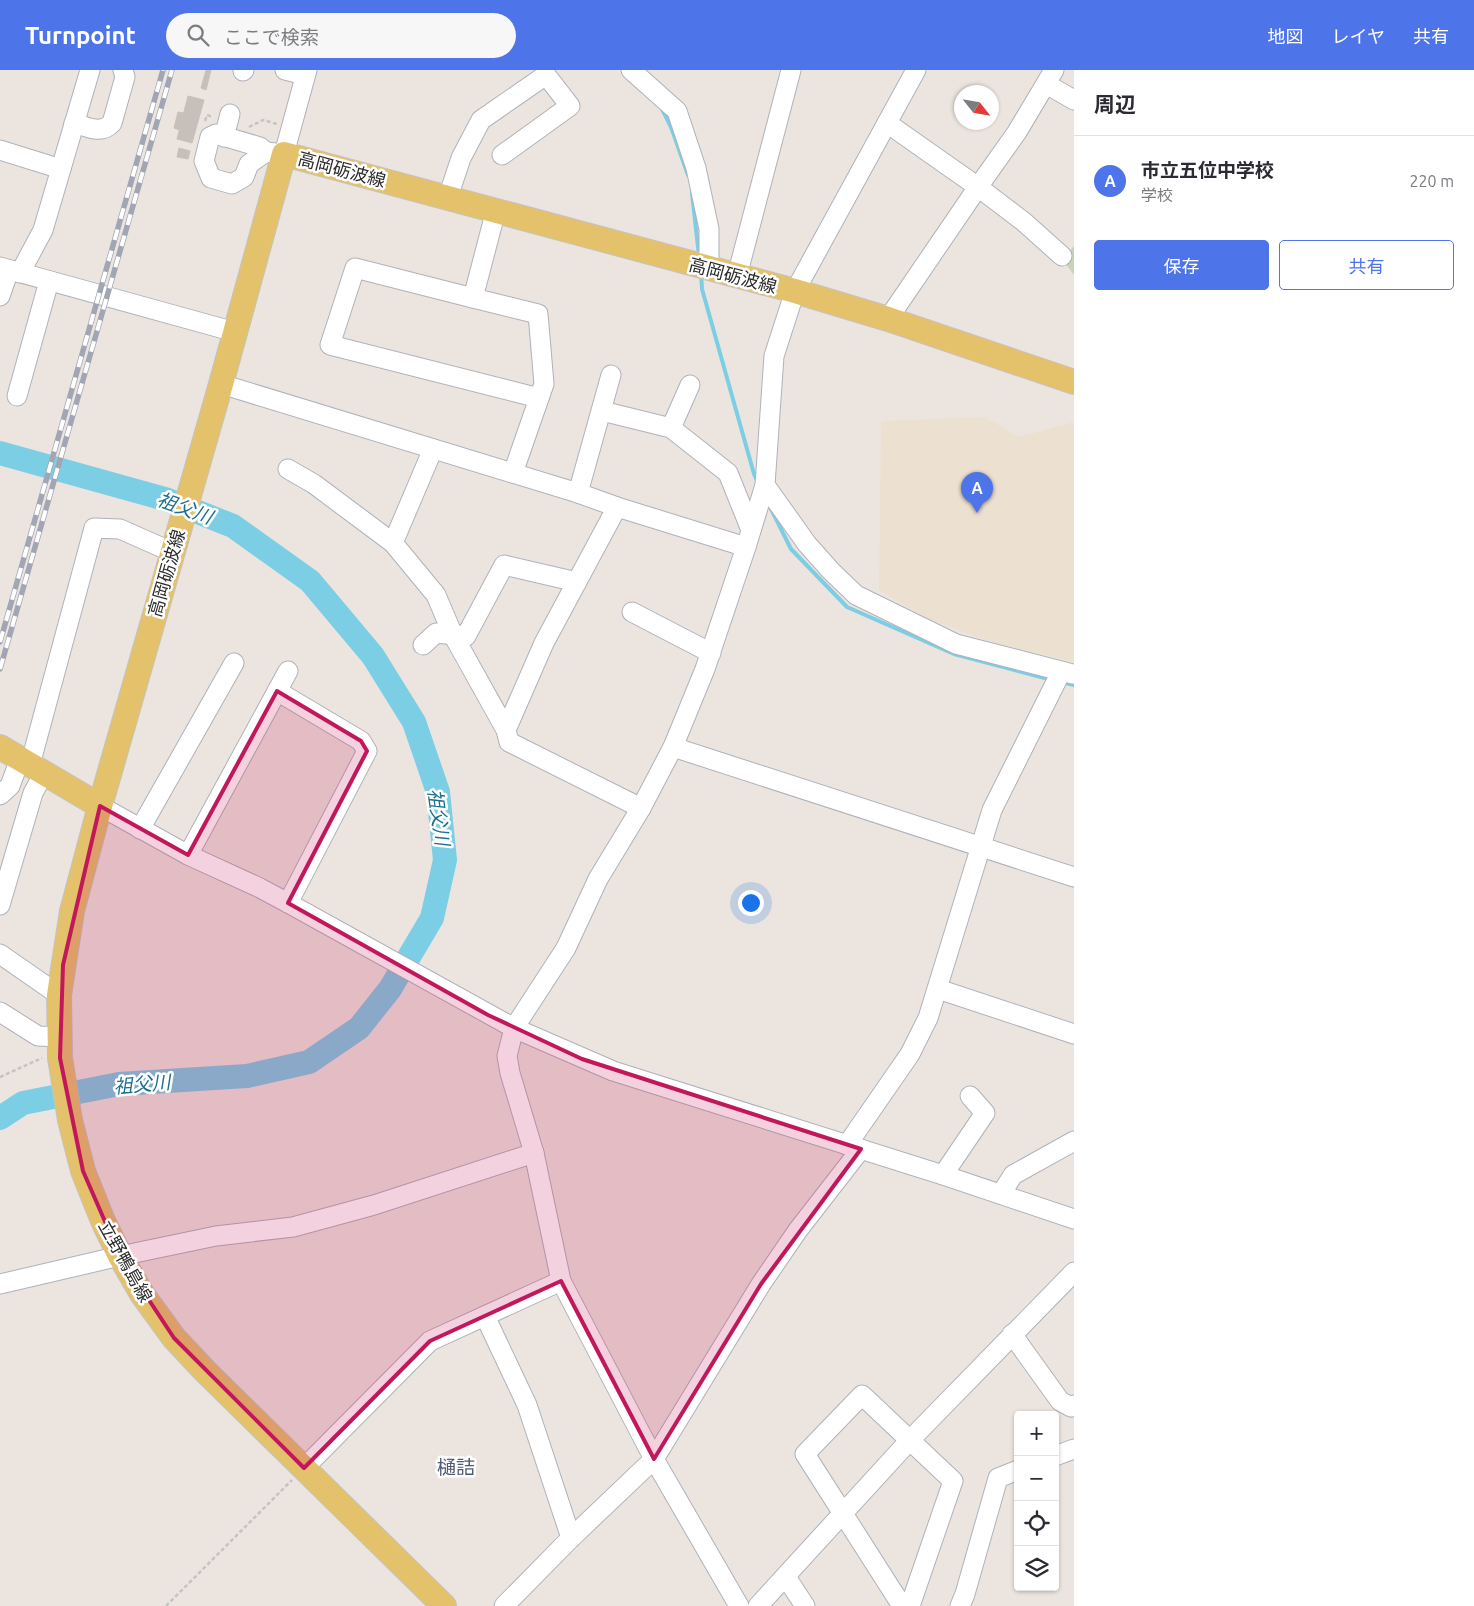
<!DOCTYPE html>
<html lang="ja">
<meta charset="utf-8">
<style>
:root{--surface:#fff;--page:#f7f7f7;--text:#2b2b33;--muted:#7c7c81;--line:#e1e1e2;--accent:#4e74ea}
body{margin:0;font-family:Ubuntu,"Noto Sans JP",sans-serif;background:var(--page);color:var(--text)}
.controls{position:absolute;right:15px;bottom:15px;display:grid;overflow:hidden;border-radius:5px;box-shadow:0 1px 4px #0004}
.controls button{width:45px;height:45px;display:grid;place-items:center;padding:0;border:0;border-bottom:1px solid var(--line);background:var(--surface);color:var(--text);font:25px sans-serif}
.compass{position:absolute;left:954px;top:15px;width:45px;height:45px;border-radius:50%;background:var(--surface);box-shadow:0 1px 4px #0004;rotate:121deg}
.you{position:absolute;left:750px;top:832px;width:18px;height:18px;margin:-12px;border:4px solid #fff;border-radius:50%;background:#1a73e8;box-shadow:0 0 0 8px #1a73e833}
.badge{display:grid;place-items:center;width:32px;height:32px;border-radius:50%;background:var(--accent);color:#fff;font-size:16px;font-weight:700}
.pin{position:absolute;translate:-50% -41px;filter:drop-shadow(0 1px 2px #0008)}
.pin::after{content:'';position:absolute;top:26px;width:18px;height:15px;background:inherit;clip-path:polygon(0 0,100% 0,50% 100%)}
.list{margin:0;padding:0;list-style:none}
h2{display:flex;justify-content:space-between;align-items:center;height:65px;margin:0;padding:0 20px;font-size:21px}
h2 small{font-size:16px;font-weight:400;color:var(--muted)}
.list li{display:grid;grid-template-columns:32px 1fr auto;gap:15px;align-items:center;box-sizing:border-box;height:90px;padding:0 20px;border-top:1px solid var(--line)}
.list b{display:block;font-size:19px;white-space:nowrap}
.list p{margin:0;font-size:16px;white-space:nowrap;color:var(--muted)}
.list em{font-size:16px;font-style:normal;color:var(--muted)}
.actions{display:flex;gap:10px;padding:15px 20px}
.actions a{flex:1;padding:11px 0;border:1px solid var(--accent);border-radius:5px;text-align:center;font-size:18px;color:var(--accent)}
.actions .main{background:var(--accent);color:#fff}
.icon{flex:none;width:28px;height:28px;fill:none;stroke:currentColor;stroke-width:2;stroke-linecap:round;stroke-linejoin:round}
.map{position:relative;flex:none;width:1074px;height:1536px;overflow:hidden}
header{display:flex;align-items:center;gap:30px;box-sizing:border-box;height:70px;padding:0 25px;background:var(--accent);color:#fff}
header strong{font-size:24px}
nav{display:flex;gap:28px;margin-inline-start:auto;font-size:18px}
.search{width:350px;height:45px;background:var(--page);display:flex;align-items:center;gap:12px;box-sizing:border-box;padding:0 18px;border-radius:28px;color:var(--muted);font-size:19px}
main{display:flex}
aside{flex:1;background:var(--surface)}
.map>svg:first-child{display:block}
</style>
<header>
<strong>Turnpoint</strong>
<div class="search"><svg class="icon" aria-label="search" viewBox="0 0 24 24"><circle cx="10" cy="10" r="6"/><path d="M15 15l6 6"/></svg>ここで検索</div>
<nav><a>地図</a><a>レイヤ</a><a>共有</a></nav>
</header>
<main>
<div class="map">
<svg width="1074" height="1536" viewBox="0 0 1074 1536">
<rect width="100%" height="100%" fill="#ece5df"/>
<polygon fill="#ece1d0" points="985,347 1019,367 1074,352 1074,592 997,574 930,550 879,520 881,351"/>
<polygon fill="#c7d4b8" points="1074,176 1074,205 1062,189"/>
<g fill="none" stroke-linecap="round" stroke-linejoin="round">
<g stroke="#7ccee4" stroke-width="4">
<polyline points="662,39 671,57 688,105"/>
<polyline points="692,123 699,186"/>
<polyline points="701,203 702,219 754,404 758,413"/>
<polyline points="770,437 791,479 847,537 954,584 1052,610"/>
<polyline points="1061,612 1074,615"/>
</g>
<polyline stroke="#7ccee4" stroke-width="24" points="0,383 165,429 233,456 310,511 373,586 414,652 438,722 445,790 432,848 390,919 359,958 309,992 247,1006 119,1014 23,1033 0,1048"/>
</g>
<g fill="#c5c0ba" stroke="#c7c1b9">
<polygon points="206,0 211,0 206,20 201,18"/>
<polygon points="188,26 204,30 192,73 177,69"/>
<polygon points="178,42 184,43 179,60 174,58"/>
<polygon points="179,78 190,81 188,89 177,87"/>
</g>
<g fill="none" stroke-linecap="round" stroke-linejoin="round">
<defs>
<g id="minor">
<polyline points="285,0 305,5"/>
<polyline points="631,0 677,41 696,98 709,159 709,199"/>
<polyline points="243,1 244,0"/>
<polyline points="1046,14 1074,30"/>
<path d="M74,53C88,57 101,65 112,53L125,7L123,0"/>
<polyline points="887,53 978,117 1024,152 1062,186"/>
<polyline points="224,67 230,44"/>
<polyline points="0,80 61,99"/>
<polyline points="266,82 249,94 244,107 232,114 211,108 204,91 210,67 216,64 260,77 266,82 284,84 307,0"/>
<polyline points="448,127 461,88 481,50 546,5 570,36 502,85"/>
<polyline points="496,140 473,228 538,244 544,314 513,403"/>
<polyline points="0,197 235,262"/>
<polyline points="20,203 43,160 90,0"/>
<polyline points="737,206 791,0"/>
<polyline points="0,226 9,200"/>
<polyline points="473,228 355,198 330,275 539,328"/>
<polyline points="888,249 978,117 1017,62 1054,0"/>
<polyline points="221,314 578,423 617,437 746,477"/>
<polyline points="17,326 49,211"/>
<polyline points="602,341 671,358 728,403 751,460"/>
<polyline points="671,358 690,315"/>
<polyline points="433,379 393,473 436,525 453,565 506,660 509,672 641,738"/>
<polyline points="288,399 314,414 393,473"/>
<polyline points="765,415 807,474 831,501 856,525 956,574 1073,604"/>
<polyline points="578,423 611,305"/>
<polyline points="632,542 711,583"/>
<polyline points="423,575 436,563 466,566 504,495 577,512"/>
<polyline points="277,621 361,671 367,681 288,833"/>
<polyline points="506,660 544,573 617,437"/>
<polyline points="673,677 1074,807"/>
<polyline points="30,695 94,458 120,459 172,482"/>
<polyline points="0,725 10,716 20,689"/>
<polyline points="100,736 188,785 260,818 288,833 514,958 566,878 598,809 641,738 673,677 705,599 746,477 765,415 774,286 795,221 916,0"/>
<polyline points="140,759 234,593"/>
<polyline points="188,785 288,601"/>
<polyline points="0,835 33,723 44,703"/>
<polyline points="0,884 59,925"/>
<polyline points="947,922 1074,964"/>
<polyline points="0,942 38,966 60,967"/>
<polyline points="847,1075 910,984 928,948 992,740 1061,602"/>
<polyline points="943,1105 985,1043 970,1026"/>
<polyline points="1001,1124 1013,1105 1074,1071"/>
<polyline points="0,1214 120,1186 216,1166 293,1157 374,1135 534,1083"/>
<polyline points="485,1246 527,1335 571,1468"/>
<polyline points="1012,1264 1060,1331 1071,1337 1074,1335"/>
<polyline points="1055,1386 1074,1379"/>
<polyline points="304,1398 430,1271 561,1211"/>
<polyline points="786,1507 805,1536"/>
<polyline points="504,1536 571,1468 654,1389 761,1214 798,1160 861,1079"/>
<polyline points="739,1536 654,1389 561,1211 534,1083 510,1003 507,986 514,958 613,1001 943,1105 1074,1149"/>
<polyline points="758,1536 910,1370 1074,1202"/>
<polyline points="902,1536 805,1384 862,1325 953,1411 910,1536"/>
<polyline points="960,1536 965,1524 998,1408 1018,1400"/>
</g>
<g id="major">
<polyline points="0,677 100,736"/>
<polyline points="444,1536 205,1301 174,1268 142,1224 120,1186 103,1151 83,1101 70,1050 60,988 59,925 72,841 100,736 221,314 284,84 795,221 888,249 1074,312"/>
</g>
</defs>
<use href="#minor" stroke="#afb2ba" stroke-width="21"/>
<use href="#major" stroke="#c4c4c4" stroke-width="26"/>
<g stroke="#c4c4c4" stroke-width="2.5" stroke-dasharray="4 2.5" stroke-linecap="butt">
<polyline points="205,51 207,45 213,47"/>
<polyline points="249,57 263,50 277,54"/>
<polyline points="0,1007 42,988"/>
<polyline points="166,1536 292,1410"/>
</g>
<use href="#minor" stroke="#fff" stroke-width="19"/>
<use href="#major" stroke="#e4c16b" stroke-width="24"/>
<defs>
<g id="rail">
<polyline points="0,572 163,0"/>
<polyline points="0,599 172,0"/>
</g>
</defs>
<use href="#rail" stroke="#a2a6b4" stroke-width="5.5"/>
<use href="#rail" stroke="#fff" stroke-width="4" stroke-dasharray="11" stroke-linecap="butt"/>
</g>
<path fill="#c2185b" fill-opacity="0.2" stroke="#c2185b" stroke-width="4" stroke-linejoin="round" d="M277,621L361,671L367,681L288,833L488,945L582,989L861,1079L761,1214L654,1389L561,1211L430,1271L304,1398L174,1268L120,1186L83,1101L60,988L63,895L100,736L188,785Z"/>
<g text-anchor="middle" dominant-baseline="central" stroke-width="5" stroke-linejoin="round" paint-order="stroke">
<g font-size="18" fill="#2b2b2b" stroke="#fff">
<text transform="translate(342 99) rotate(15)">高岡砺波線</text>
<text transform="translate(733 205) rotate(15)">高岡砺波線</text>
<text transform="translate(166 503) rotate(-74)">高岡砺波線</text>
<text transform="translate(126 1191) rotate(61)">立野鴨島線</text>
</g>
<g font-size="19" font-style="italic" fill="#1a6f91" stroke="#fff">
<text transform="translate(185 438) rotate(20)">祖父川</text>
<text transform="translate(439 747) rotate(82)">祖父川</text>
<text transform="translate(142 1014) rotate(-5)">祖父川</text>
</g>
<g font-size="19" fill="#4f5978" stroke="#fff">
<text x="456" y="1397">樋詰</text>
</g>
</g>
</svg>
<div class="controls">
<button>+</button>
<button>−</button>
<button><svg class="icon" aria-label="locate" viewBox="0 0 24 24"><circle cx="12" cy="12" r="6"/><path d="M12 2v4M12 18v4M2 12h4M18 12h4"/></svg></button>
<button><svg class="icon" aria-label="layers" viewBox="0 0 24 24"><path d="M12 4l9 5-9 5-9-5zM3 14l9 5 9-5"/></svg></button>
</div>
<svg class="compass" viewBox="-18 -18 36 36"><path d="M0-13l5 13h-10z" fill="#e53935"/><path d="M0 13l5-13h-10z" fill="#7c7c81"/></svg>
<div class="you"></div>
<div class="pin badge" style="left:977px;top:443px">A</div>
</div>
<aside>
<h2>周辺<small></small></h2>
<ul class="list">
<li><span class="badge">A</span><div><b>市立五位中学校</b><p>学校</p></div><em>220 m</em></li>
</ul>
<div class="actions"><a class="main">保存</a><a>共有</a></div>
</aside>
</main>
